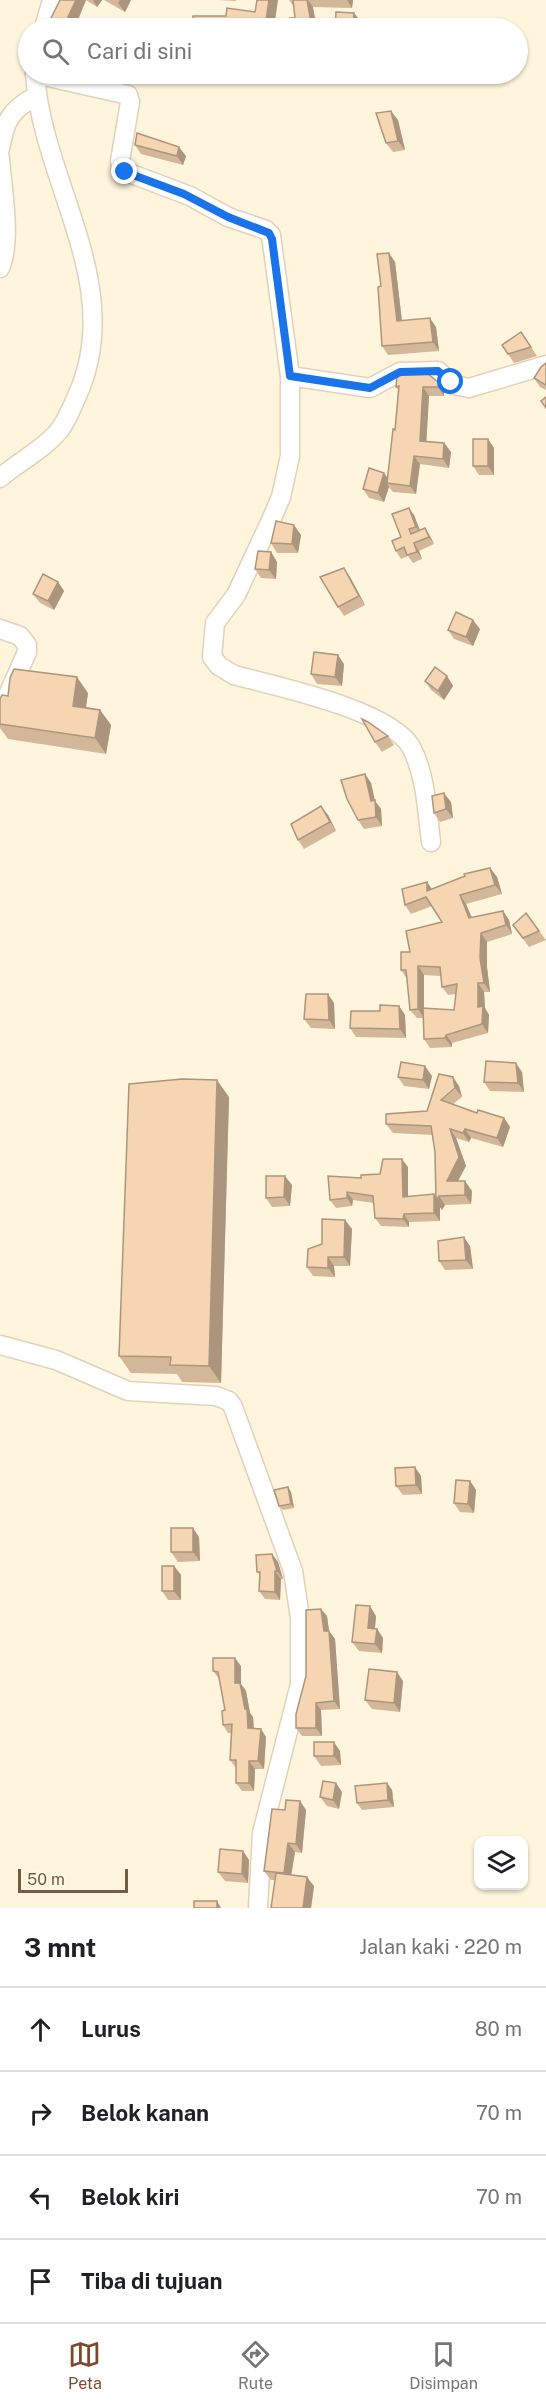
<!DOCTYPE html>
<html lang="id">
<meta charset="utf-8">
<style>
:root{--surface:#fff;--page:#f6f6f6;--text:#202124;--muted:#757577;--line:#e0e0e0;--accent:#7e482d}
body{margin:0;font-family:"Public Sans",sans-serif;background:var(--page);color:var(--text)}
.controls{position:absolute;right:18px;bottom:18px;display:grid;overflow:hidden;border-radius:12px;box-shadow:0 2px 4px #0004}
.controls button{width:54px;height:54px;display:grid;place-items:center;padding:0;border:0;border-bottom:2px solid var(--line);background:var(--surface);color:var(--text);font:30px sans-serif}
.scale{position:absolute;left:18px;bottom:15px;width:110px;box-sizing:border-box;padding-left:6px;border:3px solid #745b44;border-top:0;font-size:16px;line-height:21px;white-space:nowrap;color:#745b44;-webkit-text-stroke:4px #fff8e4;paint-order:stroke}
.stop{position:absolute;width:18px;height:18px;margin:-14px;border:4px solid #1a73e8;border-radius:50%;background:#fff}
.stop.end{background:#1a73e8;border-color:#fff;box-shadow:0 2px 6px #0008}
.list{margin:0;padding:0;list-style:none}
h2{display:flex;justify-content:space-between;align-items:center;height:78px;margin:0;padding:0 24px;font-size:26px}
h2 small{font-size:20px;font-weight:400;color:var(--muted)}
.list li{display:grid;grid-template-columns:39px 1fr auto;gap:18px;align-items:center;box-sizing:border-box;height:84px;padding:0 24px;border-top:2px solid var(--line)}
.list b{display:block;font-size:22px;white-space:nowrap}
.list em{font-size:20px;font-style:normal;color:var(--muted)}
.icon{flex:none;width:33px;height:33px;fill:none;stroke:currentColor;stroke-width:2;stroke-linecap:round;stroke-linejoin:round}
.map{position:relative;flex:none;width:546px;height:1908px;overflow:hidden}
.search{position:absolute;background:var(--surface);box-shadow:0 2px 4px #0004;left:18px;right:18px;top:18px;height:66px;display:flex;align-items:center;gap:15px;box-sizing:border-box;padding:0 21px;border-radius:33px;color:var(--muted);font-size:22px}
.sheet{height:414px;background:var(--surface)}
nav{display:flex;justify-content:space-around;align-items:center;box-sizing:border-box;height:84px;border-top:2px solid var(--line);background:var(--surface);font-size:16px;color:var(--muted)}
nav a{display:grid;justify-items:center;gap:3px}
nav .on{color:var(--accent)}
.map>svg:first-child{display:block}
</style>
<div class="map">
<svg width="546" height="1908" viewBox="0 0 546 1908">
<rect width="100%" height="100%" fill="#fef5dc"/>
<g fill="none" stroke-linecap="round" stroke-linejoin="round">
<defs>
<g id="minor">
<polyline points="44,28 52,0"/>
<path d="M35,74L128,95L130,102L120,161L121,170L190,196L228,217L266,230L271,235L290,376V456L281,497L272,518L236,595L215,623L212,657L219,666L234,675C275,686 390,710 411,747C426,775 427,811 431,842"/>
<path d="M0,149C5,121 10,110 36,96"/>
<path d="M0,158C2,188 12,241 0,268"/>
<polyline points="290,376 370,388 400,372 438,371 454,385 469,388 546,365"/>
<path d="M0,478C17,463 39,452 54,436C65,426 71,409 77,396C127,286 42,183 35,74"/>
<polyline points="0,629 20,636 27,645 27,652 0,713"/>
<polyline points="0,1345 56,1360 128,1391 216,1396 229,1401 233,1407 293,1571 300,1618 300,1684 262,1833 258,1908"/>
</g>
</defs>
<use href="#minor" stroke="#e2d1b8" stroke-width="21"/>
<use href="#minor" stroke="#fff" stroke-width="18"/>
</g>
<g fill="#d3b799" fill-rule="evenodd">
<polygon points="60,0 102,0 97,7 86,0 77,22 83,25 85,28 46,28"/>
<polygon points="104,0 131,0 125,12"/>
<polygon points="219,0 236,0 236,1"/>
<polygon points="289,0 353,0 352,8 313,7 295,18 294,7"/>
<polygon points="301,74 318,74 318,75 303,77"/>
<polygon points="398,120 405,150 393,152 386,143"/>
<polygon points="135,145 186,156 183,165 141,154"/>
<polygon points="395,262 402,321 436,327 439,351 388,355 382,346 381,286"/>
<polygon points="521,332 537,356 514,363 502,345"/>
<polygon points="546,363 546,390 540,387 534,378"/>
<polygon points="428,374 444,391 444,396 429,396 426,441 444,443 451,452 449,468 420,464 416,494 393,492 389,487 384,502 369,498 363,489 387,477 395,430 398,390 396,387"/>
<polygon points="488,439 494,448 494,475 479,475 473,466"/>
<polygon points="414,515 420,530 425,528 430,536 434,544 419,551 422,559 413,563 408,556 401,559 396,551 401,537"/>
<polygon points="301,535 298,553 277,553 271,543"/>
<polygon points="271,552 277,562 276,579 261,578 255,569"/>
<polygon points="350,577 365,605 344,616 338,607"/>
<polygon points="58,582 64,591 54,610 40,603 33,594"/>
<polygon points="480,629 473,646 454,639 448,630"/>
<polygon points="344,664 342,686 317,684 311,674"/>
<polygon points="447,676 453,686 444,700 431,690 425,681"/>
<polygon points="88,693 86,707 100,710 111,725 106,754 8,739 0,728 0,702 8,696"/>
<polygon points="388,736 394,745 382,752 375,742"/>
<polygon points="365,774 371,783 375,801 381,809 382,826 364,829 358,820"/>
<polygon points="451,802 453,818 440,822 434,813"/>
<polygon points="328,815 336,831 304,849 298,840"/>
<path d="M490,868L497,877L502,894L466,904L472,917L503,911L509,920L512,934L487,942V967L490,992H484L485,1008L489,1015L488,1033L452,1043V1047L430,1048L424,1039V1018H417L410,1010L407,979L401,970L410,952L442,922L432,906L411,914L405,905L427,882L432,889ZM424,975L441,976L442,987L448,995L456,994L454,1010L424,1008Z"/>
<polygon points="513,925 539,931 546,940 529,947"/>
<polygon points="334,1003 335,1029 311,1028 304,1019"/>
<polygon points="399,1006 405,1015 406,1038 356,1037 350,1028 380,1011"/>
<polygon points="522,1072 524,1092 490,1091 484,1082"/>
<polygon points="432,1076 429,1089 404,1086 398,1077"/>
<polygon points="459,1086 462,1097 453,1104 477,1113 504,1118 510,1127 503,1147 471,1138 469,1142 456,1138 466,1166 458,1181 472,1191 471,1204 445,1205 442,1210 440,1207 440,1221 409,1222 409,1227 381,1226 375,1218 374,1203 353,1200 352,1206 336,1208 330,1200 361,1178 380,1174 408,1167 408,1197 434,1194 436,1196 435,1152 433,1135 393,1133 386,1124 427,1111"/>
<polygon points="229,1097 221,1383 182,1382 177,1374 131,1373 119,1356"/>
<polygon points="292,1185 290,1206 272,1207 266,1198"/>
<polygon points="345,1220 352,1229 350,1266 334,1266 335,1277 313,1276 307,1267 322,1244"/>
<polygon points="470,1246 473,1269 445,1270 439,1261"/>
<polygon points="421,1476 422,1494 403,1495 396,1486"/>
<polygon points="470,1481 476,1490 474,1513 460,1512 454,1503"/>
<polygon points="288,1487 291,1492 294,1508 283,1510 279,1506"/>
<polygon points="199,1537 200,1561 178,1562 171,1552"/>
<polygon points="272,1554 278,1562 283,1579 281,1579 280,1600 265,1599 259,1591 260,1575 257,1572"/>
<polygon points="174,1566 181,1575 181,1600 168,1600 162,1591"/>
<polygon points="327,1616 329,1631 335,1639 340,1709 321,1710 322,1736 302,1736 296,1728 306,1676"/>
<polygon points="376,1616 375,1629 377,1629 383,1638 382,1653 359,1651 352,1642"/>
<polygon points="241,1666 241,1684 246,1691 250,1713 253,1717 254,1728 261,1729 266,1737 264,1769 255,1769 254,1791 242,1791 236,1783 236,1768 230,1760 231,1733 228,1733 223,1725 225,1710 220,1680 213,1671"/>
<polygon points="403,1681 400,1712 372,1709 365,1700"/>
<polygon points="340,1751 341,1765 321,1766 314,1756"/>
<polygon points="387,1783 392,1790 394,1807 362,1810 357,1803"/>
<polygon points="342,1792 339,1809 327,1806 320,1797"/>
<polygon points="300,1801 306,1810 302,1853 295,1852 291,1875 314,1886 311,1908 271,1908 275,1880 271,1880 264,1871 285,1810"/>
<polygon points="243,1851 249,1860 248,1883 225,1881 218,1872"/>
</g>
<g fill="#ac957d">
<polygon points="76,0 86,0 75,27 68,17"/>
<polygon points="93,0 102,0 97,7"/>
<polygon points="120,0 131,0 125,12 118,3"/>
<polygon points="269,0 278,0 274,28 265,28"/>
<polygon points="307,0 308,0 313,7 317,28 312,28"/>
<polygon points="347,0 353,0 352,8"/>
<polygon points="354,13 361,22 360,28 353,28"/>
<polygon points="391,111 398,120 405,150 398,141"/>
<polygon points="179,147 186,156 183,165 177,156"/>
<polygon points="389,253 395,262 403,330 397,321"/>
<polygon points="430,318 436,327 439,351 433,342"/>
<polygon points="438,382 444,391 444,396 438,387"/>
<polygon points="423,387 429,396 426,449 420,441"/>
<polygon points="488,439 494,448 494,475 488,466"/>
<polygon points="444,443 451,452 449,468 443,459"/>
<polygon points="414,456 420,464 416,494 410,486"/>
<polygon points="384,473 391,482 387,483 389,487 384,502 378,493"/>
<polygon points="409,508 414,515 421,534 416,527"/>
<polygon points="294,525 301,535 298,553 292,544"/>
<polygon points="425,528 430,536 434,544 429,537"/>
<polygon points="414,543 419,551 422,559 417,552"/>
<polygon points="271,552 277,562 276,579 269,570"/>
<polygon points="344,568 350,577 365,605 359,596"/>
<polygon points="58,582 64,591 54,610 48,601"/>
<polygon points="473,620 480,629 473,646 466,637"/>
<polygon points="338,655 344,664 342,686 335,677"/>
<polygon points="447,676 453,686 444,700 438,691"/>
<polygon points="77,677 88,693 84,721 73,706"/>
<polygon points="100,710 111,725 106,754 95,738"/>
<polygon points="365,774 371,783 375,801 381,809 382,826 376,817 371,801"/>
<polygon points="444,793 451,802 453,818 446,809"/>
<polygon points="321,806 328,815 336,831 330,822"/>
<polygon points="490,868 497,877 502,894 495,885"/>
<polygon points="427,882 433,891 427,891"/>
<polygon points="460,895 466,904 475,927 469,918"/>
<polygon points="503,911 509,920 512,934 506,925"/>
<polygon points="481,933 487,942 487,967 490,992 484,983 480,958"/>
<polygon points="418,966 424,975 424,1018 418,1009"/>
<polygon points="478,983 484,992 485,1008 489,1015 488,1033 482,1024 478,1007"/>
<polygon points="328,994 334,1003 335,1029 329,1020"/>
<polygon points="399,1006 405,1015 406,1038 400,1029"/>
<polygon points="446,1035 452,1043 452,1047 445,1038"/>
<polygon points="516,1063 522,1072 524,1092 518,1083"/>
<polygon points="425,1066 432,1076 429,1089 423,1080"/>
<polygon points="453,1077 459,1086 462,1097 455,1088"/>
<polygon points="217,1080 229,1097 221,1383 209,1366"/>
<polygon points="504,1118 510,1127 503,1147 497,1138"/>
<polygon points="450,1129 456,1138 466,1166 453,1190 447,1181"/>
<polygon points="465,1129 471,1138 469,1142 463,1133"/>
<polygon points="402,1159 408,1167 408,1205 403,1197"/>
<polygon points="285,1176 292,1185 290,1206 284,1197"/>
<polygon points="465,1181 472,1191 471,1204 465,1195"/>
<polygon points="347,1192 353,1200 352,1206 347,1198"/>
<polygon points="434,1194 437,1198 439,1196 445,1205 442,1210 440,1207 440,1221 434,1213"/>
<polygon points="404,1214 409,1222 409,1227 403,1219"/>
<polygon points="345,1220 352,1229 350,1266 344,1257"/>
<polygon points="464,1237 470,1246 473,1269 466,1260"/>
<polygon points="328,1257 334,1266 335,1277 328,1268"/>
<polygon points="415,1467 421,1476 422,1494 416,1485"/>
<polygon points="470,1481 476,1490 474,1513 468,1504"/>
<polygon points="288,1487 291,1492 294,1508 291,1504"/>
<polygon points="193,1528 199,1537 200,1561 193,1552"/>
<polygon points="272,1554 278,1562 283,1579 277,1571"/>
<polygon points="174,1566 181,1575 181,1600 174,1591"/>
<polygon points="275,1571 281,1579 280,1600 275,1592"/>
<polygon points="370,1606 376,1616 374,1637 368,1628"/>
<polygon points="321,1609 327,1616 330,1639 324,1631"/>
<polygon points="377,1629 383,1638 382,1653 375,1644"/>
<polygon points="329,1631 335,1639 340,1709 334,1701"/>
<polygon points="235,1658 241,1666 241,1684 246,1691 250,1713 253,1717 254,1736 248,1728 235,1683"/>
<polygon points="397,1672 403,1681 400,1712 394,1703"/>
<polygon points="316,1703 321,1710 322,1736 316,1728"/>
<polygon points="261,1729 266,1737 264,1769 258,1761"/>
<polygon points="334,1742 340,1751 341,1765 334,1756"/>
<polygon points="249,1761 255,1769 254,1791 249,1783"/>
<polygon points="336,1783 342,1792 339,1809 333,1800"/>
<polygon points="387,1783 392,1790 394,1807 388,1800"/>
<polygon points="300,1801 306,1810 302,1853 296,1844"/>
<polygon points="288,1843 295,1852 290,1883 284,1873"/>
<polygon points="243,1851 249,1860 248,1883 242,1874"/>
<polygon points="307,1877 314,1886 311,1908 303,1908"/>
<polygon points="217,1901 221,1908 217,1908"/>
</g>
<g fill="#f5d5b2" stroke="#ac957d" stroke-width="1.5">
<polygon points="60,0 76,0 68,17 83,25 82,28 46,28"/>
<polygon points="257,0 269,0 265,28 193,28 193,16 226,16 227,8 255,12"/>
<polygon points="293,0 307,0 312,28 292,28 290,18 295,18"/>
<polygon points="336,12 354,13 353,28 335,28"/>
<polygon points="391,111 398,141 386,143 376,113"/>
<polygon points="137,133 179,147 177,156 135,145"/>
<polygon points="389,253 397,321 430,318 433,342 382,346 378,287 381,286 377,254"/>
<polygon points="521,332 531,347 508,354 502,345"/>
<polygon points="546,363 546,385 534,378 541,367"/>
<polygon points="397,374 428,374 438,382 438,387 423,387 420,441 444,443 443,459 414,456 410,486 387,483 393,429 395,430 399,386 396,387"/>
<polygon points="546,397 546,408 541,401"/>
<rect x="473" y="439" width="15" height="27"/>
<polygon points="369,468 384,473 378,493 363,489"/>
<polygon points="409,508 416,527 409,529 411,534 425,528 429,537 414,543 417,552 407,555 404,547 396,551 392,541 401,537 392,514"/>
<polygon points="276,521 294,525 292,544 271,543"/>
<polygon points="258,551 271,552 269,570 255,569"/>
<polygon points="344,568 359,596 338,607 320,577"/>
<polygon points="43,574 58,582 48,601 33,594"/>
<polygon points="456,612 473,620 466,637 448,630"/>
<polygon points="314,652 338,655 335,677 311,674"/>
<polygon points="435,667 447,676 438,691 425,681"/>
<polygon points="14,669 77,677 73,706 100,710 95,738 0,724 0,699 2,695 8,696 10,678"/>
<polygon points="362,719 368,722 388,736 375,742"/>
<polygon points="365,774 371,801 375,800 376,817 358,820 347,799 341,780"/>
<polygon points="444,793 446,809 434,813 432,796"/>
<polygon points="321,806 330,822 298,840 291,824"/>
<polygon points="490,868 495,885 460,895 469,918 503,911 506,925 481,933 480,958 484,983 478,983 478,1007 483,1006 482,1024 446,1035 445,1038 424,1039 423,1008 454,1010 457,984 442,987 440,967 418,966 418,1009 410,1010 406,970 401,970 401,952 410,952 406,931 442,922 426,897 405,905 402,889 427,882 427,891 465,876 464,874"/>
<polygon points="526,913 539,931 523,938 513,925"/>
<polygon points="306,994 328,994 329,1020 304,1019"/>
<polygon points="380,1005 399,1006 400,1029 350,1028 351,1011 380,1011"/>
<polygon points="486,1061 516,1063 518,1083 484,1082"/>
<polygon points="401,1062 425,1066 423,1080 398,1077"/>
<polygon points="439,1074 453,1077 455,1088 441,1100 477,1113 478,1110 504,1118 497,1138 465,1129 463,1133 450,1129 459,1157 447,1181 465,1181 465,1195 439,1196 436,1201 435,1152 431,1126 386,1124 386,1114 427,1111"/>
<polygon points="182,1079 217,1080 209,1366 170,1365 171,1357 119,1356 129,1084"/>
<polygon points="383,1159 402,1159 403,1197 434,1194 434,1213 404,1214 403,1219 375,1218 373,1196 347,1192 347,1198 330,1200 328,1176 361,1178 361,1175 380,1174"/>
<polygon points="266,1176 285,1176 284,1197 266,1198"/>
<polygon points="322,1219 345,1220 344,1257 328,1257 328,1268 307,1267 308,1249 322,1244"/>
<polygon points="464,1237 466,1260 439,1261 438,1241"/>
<polygon points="415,1467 416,1485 396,1486 395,1468"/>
<polygon points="456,1480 470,1481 468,1504 454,1503"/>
<polygon points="288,1487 291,1504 279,1506 274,1490"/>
<rect x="171" y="1528" width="22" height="24"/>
<polygon points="272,1554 277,1571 275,1571 275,1592 259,1591 260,1572 257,1572 256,1555"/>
<rect x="162" y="1566" width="12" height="25"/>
<polygon points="356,1605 370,1606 368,1628 377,1629 375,1644 352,1642"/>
<polygon points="321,1609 324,1631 329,1631 334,1701 316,1703 316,1728 296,1728 296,1714 306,1676 306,1610"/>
<polygon points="213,1658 235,1658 235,1683 240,1683 245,1709 247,1709 248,1728 261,1729 258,1761 249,1761 249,1783 236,1783 236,1760 230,1760 232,1724 223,1725 222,1711 225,1710 218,1672 213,1671"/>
<polygon points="369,1669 397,1672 394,1703 365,1700"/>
<rect x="314" y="1742" width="20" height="14"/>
<polygon points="323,1781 336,1783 333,1800 320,1797"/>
<polygon points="387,1783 388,1800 357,1803 355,1786"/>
<polygon points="286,1800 300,1801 296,1844 288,1843 284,1873 264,1871 272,1809 285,1810"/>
<polygon points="220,1849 243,1851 242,1874 218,1872"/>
<polygon points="276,1873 307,1877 303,1908 271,1908"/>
<rect x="194" y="1901" width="23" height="7"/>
</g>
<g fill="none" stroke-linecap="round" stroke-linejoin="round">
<polyline stroke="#1a73e8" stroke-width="8" points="125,172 184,194 228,217 269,233 272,239 290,376 370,388 400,372 438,371 451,382"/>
</g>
</svg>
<div class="controls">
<button><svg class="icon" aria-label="layers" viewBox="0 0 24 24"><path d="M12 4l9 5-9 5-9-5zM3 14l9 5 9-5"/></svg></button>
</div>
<div class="scale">50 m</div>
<div class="stop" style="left:451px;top:382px"></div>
<div class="stop end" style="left:125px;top:172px"></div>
<div class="search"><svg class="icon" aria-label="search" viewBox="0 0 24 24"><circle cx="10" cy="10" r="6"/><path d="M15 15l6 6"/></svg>Cari di sini</div>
</div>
<section class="sheet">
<h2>3 mnt<small>Jalan kaki · 220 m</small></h2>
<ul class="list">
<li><svg class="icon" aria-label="ahead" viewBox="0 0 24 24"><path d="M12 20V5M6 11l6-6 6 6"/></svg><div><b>Lurus</b></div><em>80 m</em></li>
<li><svg class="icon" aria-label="right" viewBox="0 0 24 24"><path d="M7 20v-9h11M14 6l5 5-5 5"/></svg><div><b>Belok kanan</b></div><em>70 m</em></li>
<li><svg class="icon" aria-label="left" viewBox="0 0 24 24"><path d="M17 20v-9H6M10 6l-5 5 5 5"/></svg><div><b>Belok kiri</b></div><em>70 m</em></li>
<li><svg class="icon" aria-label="arrive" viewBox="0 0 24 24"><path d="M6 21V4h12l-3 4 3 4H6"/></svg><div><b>Tiba di tujuan</b></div></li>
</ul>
</section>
<nav>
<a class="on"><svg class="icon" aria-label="map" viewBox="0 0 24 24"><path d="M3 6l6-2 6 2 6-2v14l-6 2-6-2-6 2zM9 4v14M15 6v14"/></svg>Peta</a>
<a><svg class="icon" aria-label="directions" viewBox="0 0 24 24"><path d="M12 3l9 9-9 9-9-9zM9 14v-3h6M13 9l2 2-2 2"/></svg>Rute</a>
<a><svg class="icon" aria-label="saved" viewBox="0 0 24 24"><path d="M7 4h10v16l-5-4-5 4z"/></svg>Disimpan</a>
</nav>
